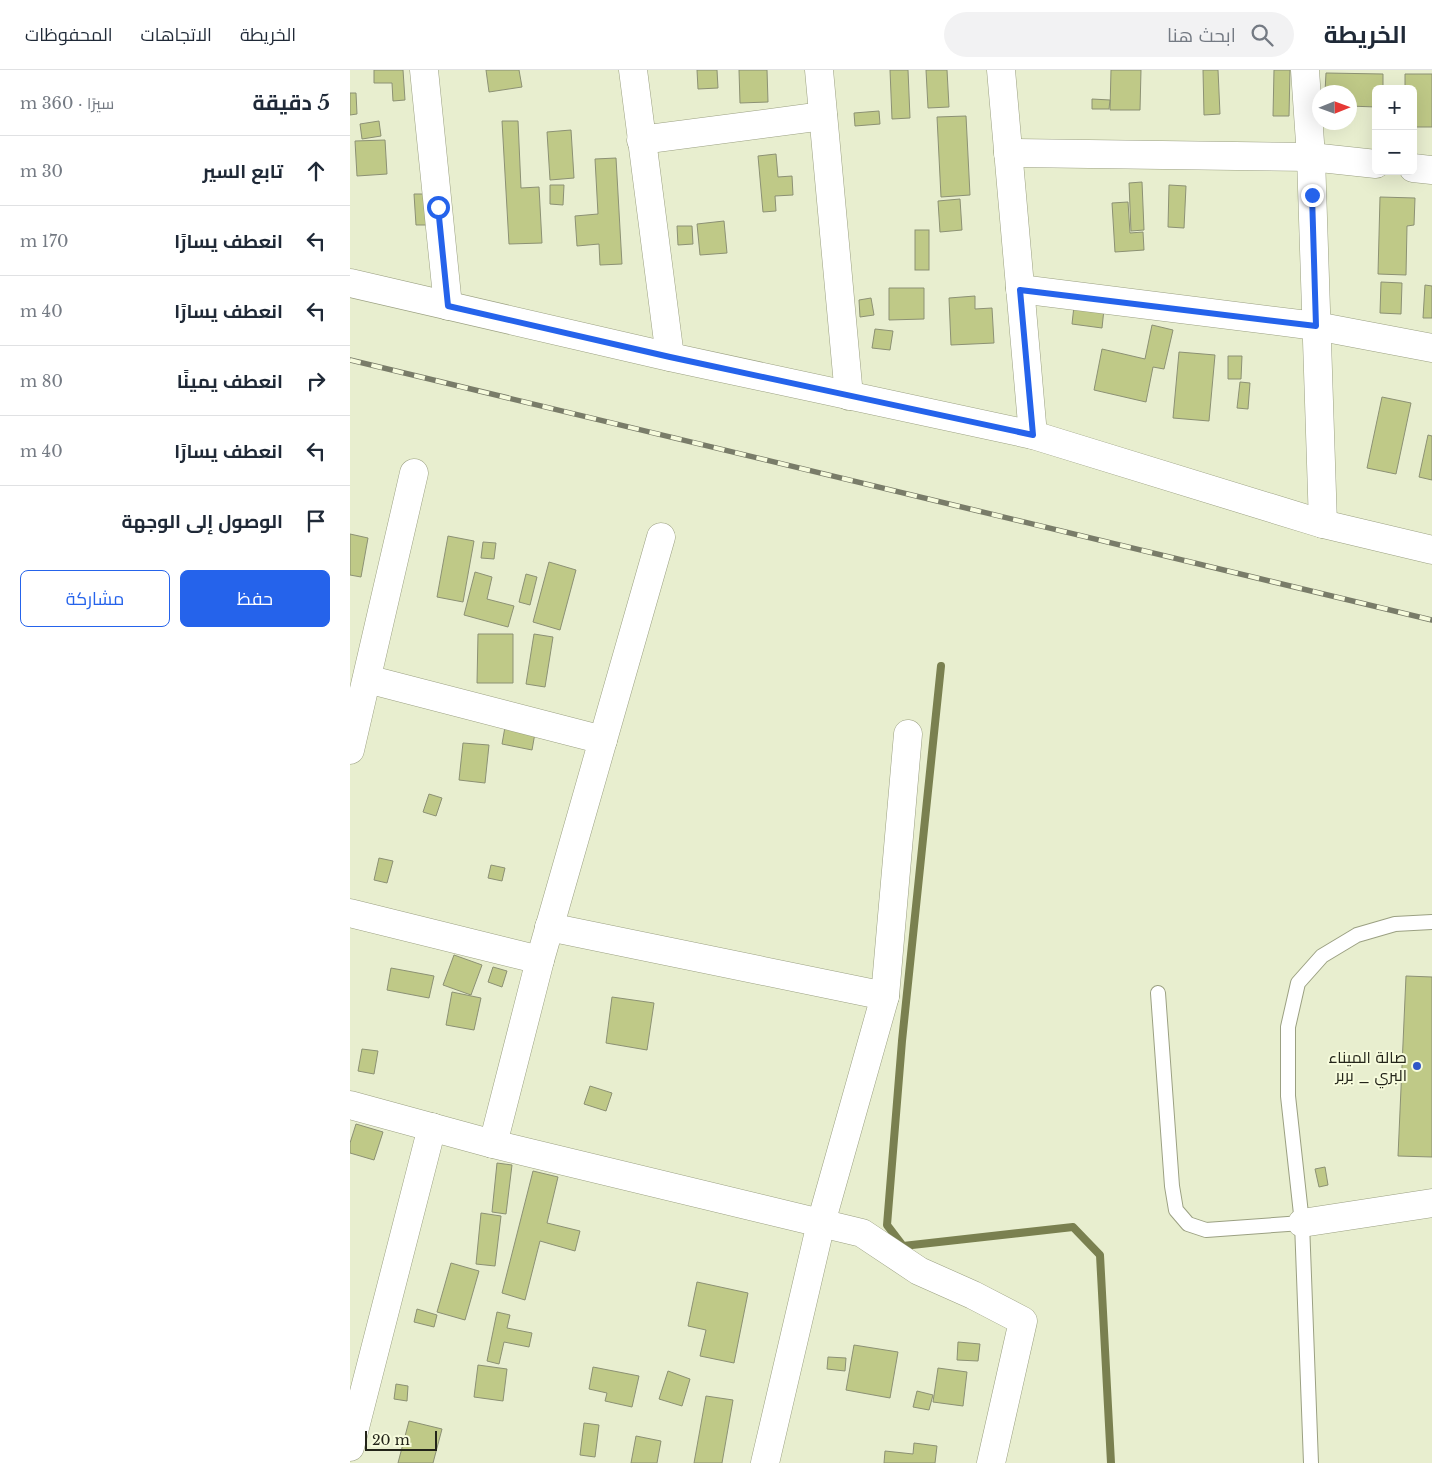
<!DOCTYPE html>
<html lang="ar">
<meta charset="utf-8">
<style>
:root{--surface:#fff;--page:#f2f2f3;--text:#1f2937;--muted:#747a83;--line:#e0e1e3;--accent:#2563eb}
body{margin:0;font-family:"Libre Baskerville",Cairo,serif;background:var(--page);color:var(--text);direction:rtl}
.controls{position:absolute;right:15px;top:15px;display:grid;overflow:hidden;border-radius:8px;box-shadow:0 5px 20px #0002}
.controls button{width:45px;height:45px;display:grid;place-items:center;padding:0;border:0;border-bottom:1px solid var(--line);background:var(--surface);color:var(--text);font:25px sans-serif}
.compass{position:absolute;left:962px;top:15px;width:45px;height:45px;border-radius:50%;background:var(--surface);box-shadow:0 5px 20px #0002;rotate:89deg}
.scale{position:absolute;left:15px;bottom:12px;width:72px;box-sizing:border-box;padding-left:5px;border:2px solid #232419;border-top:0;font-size:14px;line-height:18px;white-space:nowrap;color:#232419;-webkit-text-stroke:4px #f6fbdc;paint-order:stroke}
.stop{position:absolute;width:15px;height:15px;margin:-11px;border:4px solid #2563eb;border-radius:50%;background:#fff}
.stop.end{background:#2563eb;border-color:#fff;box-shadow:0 1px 5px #0008}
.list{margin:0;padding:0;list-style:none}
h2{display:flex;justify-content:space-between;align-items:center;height:65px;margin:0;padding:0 20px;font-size:21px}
h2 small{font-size:16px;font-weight:400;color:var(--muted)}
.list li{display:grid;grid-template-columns:32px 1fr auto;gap:15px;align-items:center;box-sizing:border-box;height:70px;padding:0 20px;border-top:1px solid var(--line)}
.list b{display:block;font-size:19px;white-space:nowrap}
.list em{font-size:16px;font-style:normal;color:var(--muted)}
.actions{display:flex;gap:10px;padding:15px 20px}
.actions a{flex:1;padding:11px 0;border:1px solid var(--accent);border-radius:8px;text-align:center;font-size:18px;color:var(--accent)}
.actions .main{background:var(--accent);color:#fff}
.icon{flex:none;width:28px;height:28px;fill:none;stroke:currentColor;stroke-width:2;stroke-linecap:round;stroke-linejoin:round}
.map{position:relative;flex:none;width:1082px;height:1393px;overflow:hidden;direction:ltr}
header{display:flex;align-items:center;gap:30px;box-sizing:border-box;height:70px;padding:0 25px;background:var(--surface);border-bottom:1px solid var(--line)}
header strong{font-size:24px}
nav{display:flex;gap:28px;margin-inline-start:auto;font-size:18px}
.search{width:350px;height:45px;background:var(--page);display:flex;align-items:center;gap:12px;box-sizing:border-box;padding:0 18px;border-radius:28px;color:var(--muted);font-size:19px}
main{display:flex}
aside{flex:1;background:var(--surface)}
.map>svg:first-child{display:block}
</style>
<header>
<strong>الخريطة</strong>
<div class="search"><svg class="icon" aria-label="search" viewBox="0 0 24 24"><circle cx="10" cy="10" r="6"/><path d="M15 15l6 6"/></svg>ابحث هنا</div>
<nav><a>الخريطة</a><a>الاتجاهات</a><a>المحفوظات</a></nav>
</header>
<main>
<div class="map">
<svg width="1082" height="1393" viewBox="0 0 1082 1393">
<rect width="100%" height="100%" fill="#e8eecf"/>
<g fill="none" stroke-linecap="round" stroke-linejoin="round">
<polyline stroke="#7a8050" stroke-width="8" points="591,596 552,971 537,1155 553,1176 723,1157 750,1185 761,1393"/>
</g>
<g fill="#bfc987" stroke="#8c9174">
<polygon points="24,0 53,0 55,30 43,31 42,13 24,13"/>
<polygon points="136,0 169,0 172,17 139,22"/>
<polygon points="347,0 367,0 368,18 348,19"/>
<polygon points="389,0 417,0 418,32 390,33"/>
<polygon points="540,0 558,0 560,48 542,49"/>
<polygon points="576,0 597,0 599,37 578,38"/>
<polygon points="761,0 791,0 790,40 760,40"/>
<polygon points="853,0 868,0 870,44 854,45"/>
<polygon points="924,0 940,0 939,46 923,46"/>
<polygon points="976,3 1033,4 1033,19 1026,19 1026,37 999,36 999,22 975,22"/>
<polygon points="1055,4 1082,4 1082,57 1063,57 1063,19 1055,19"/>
<polygon points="0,23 6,23 7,44 0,45"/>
<polygon points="742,29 760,30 759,39 742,39"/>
<polygon points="529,41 530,54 505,56 504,43"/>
<polygon points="616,46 620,125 591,127 587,47"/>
<polygon points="29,51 31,66 12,69 10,54"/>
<polygon points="152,51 168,51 171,118 189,117 192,173 159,174"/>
<polygon points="221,60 224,108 200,110 197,62"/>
<polygon points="35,70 37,104 7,106 5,71"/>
<polygon points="426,84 428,107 442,106 443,125 425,126 426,141 413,142 408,86"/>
<polygon points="266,88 272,194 250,195 249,174 227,176 225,146 248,144 245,89"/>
<polygon points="792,112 794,160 781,161 779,113"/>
<polygon points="200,115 214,115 213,135 200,134"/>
<polygon points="819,115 836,116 834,158 818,157"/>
<polygon points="64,124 74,124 76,155 66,155"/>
<polygon points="1030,127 1065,128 1064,155 1057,156 1056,205 1028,204"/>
<polygon points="610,129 612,160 590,162 588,131"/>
<polygon points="778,132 780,163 793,162 794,180 765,182 762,133"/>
<polygon points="374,151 377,183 350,185 347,154"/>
<polygon points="327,156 342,156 343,174 328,175"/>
<rect x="565" y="160" width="14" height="40"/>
<polygon points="1031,212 1052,213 1051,244 1030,243"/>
<polygon points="1075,215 1082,216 1082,248 1073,248"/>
<polygon points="539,218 574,218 574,249 539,250"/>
<polygon points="625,226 625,239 642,238 644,273 601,275 599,228"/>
<polygon points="521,228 524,245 510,247 509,230"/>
<polygon points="724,236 754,239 752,258 722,254"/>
<polygon points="802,255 823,260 814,299 803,297 796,332 744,320 752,279 795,289"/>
<polygon points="525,259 543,261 540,280 522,278"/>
<polygon points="829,282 865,285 859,351 823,348"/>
<polygon points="878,286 892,286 891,309 878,309"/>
<polygon points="890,312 900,313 898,339 887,338"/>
<polygon points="1032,327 1061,333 1046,404 1017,398"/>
<polygon points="1078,365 1082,366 1082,410 1069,407"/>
<polygon points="0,464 18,468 11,507 0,505"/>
<polygon points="98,466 124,471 113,532 87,527"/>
<polygon points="133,472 146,473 144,489 131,488"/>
<polygon points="199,492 226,500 210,560 183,552"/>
<polygon points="125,502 142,507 137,529 164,536 158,557 114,545"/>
<polygon points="176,504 187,507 180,535 169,532"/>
<polygon points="128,564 163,564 163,613 127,613"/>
<polygon points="184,564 203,567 195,617 176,614"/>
<polygon points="155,657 185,663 182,680 152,674"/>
<polygon points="113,673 139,675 135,713 109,710"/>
<polygon points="79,724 92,728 86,746 73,742"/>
<polygon points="29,788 43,791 37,813 24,810"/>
<polygon points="141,795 155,798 152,811 138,808"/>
<polygon points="104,885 132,895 121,925 93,915"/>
<polygon points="143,897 157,901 152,917 138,912"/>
<polygon points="41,898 84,906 79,928 37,920"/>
<polygon points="1056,906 1082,907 1082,1087 1048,1086"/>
<polygon points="102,922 131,928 124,960 96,955"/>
<polygon points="262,927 304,933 297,980 256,973"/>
<polygon points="12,979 28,981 24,1004 8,1001"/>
<polygon points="240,1016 262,1023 256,1041 234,1034"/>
<polygon points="6,1054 33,1062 24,1090 0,1083 0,1073"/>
<polygon points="147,1093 162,1095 156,1144 142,1142"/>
<polygon points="975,1097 978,1115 969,1117 965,1099"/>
<polygon points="183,1101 208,1107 197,1153 230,1161 225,1181 190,1171 175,1230 152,1223"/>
<polygon points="131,1143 151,1146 145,1196 126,1194"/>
<polygon points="101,1193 129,1201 115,1250 87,1242"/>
<polygon points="347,1212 398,1223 384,1293 350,1286 356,1260 338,1256"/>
<polygon points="67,1239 87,1245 84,1257 64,1252"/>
<polygon points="147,1242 160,1245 157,1258 182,1263 179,1277 154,1272 149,1294 137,1291"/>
<polygon points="608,1272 630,1274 628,1291 607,1290"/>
<polygon points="504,1275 548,1282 540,1328 496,1320"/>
<polygon points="478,1287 496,1288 495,1301 477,1299"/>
<polygon points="128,1295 157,1299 153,1331 124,1327"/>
<polygon points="243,1297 289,1306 282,1337 255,1331 257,1323 239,1319"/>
<polygon points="588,1298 617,1302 613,1336 583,1332"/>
<polygon points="318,1301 340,1309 332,1336 309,1329"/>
<polygon points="46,1314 58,1316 57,1331 44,1329"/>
<polygon points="567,1321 583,1325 579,1340 563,1337"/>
<polygon points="356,1326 383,1330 372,1393 344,1393"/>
<polygon points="59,1351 92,1359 83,1393 48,1393"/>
<polygon points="234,1353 249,1355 245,1387 230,1385"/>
<polygon points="286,1366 311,1371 307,1393 281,1393"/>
<polygon points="564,1373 587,1376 585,1393 534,1393 535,1381 563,1384"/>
</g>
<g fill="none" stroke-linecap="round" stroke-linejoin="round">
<defs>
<g id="service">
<polyline points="808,923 822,1116 826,1140 838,1154 856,1160 952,1153"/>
<polyline points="961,1393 952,1153 938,1026 938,957 948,913 972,886 1007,865 1045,854 1082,852"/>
</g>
<g id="minor">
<polyline points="74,0 98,236"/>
<polyline points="283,0 320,287"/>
<polyline points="469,0 499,326"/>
<polyline points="955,0 961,87 973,454"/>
<polyline points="291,70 473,46"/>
<polyline points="658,83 961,87 1026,94"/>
<polyline points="1063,98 1082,100"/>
<polyline points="670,219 966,256 1082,278"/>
<polyline points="17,609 253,670"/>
<polyline points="0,680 64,403"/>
<polyline points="0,843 190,890"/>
<polyline points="199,857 535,926"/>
<polyline points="0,1035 143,1074 512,1163 569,1201 623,1225 673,1251 641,1393"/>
<polyline points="143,1074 190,890 311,467"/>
<polyline points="952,1153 1082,1133"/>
<polyline points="0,1377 82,1057"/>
<polyline points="415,1393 471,1153 535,926 558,664"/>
</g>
<g id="tertiary">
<polyline points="651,0 683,365"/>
<polyline points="0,213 320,287 683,365 973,454 1082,480"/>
</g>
</defs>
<use href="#service" stroke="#9ba082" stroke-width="16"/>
<use href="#minor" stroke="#9ba082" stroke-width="29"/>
<use href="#tertiary" stroke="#9ba082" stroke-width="29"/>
<use href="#service" stroke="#fff" stroke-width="14"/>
<use href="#minor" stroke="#fff" stroke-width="28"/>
<use href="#tertiary" stroke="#fff" stroke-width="28"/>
<defs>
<polyline id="rail" points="0,290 1082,550"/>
</defs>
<use href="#rail" stroke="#797c69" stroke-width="5.5"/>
<use href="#rail" stroke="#f6fbdc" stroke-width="4" stroke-dasharray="11" stroke-linecap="butt"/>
</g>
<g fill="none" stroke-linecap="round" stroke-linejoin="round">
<polyline stroke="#2563eb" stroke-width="6" points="88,137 98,236 320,287 683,365 670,220 966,256 962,125"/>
</g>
<circle fill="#3057c7" stroke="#f6fbdc" stroke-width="2" cx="1067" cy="996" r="5"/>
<g text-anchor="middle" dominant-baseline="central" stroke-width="4" stroke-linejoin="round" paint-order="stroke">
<g font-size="16" fill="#232419" stroke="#f6fbdc" text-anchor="end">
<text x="1057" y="987">صالة الميناء<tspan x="1057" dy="18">البري _ بربر</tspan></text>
</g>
</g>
</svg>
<div class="controls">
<button>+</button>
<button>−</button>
</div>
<svg class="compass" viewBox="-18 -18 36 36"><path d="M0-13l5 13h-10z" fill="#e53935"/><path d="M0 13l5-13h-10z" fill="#747a83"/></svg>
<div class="scale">20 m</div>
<div class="stop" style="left:88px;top:137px"></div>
<div class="stop end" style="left:962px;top:125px"></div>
</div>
<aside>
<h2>5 دقيقة<small>سيرًا · 360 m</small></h2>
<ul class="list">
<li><svg class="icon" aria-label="ahead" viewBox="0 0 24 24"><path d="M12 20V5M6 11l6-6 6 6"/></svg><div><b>تابع السير</b></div><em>30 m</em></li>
<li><svg class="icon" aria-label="left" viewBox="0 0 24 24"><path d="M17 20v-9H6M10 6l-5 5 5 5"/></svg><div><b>انعطف يسارًا</b></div><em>170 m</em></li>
<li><svg class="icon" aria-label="left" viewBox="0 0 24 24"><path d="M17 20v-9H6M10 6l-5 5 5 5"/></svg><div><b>انعطف يسارًا</b></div><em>40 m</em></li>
<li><svg class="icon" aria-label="right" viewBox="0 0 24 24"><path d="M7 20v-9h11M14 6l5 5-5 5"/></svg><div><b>انعطف يمينًا</b></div><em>80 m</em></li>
<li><svg class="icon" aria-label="left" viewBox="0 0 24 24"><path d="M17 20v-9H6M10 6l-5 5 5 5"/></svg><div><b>انعطف يسارًا</b></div><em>40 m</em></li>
<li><svg class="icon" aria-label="arrive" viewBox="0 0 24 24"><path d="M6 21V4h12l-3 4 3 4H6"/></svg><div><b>الوصول إلى الوجهة</b></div></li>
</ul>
<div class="actions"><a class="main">حفظ</a><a>مشاركة</a></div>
</aside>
</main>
